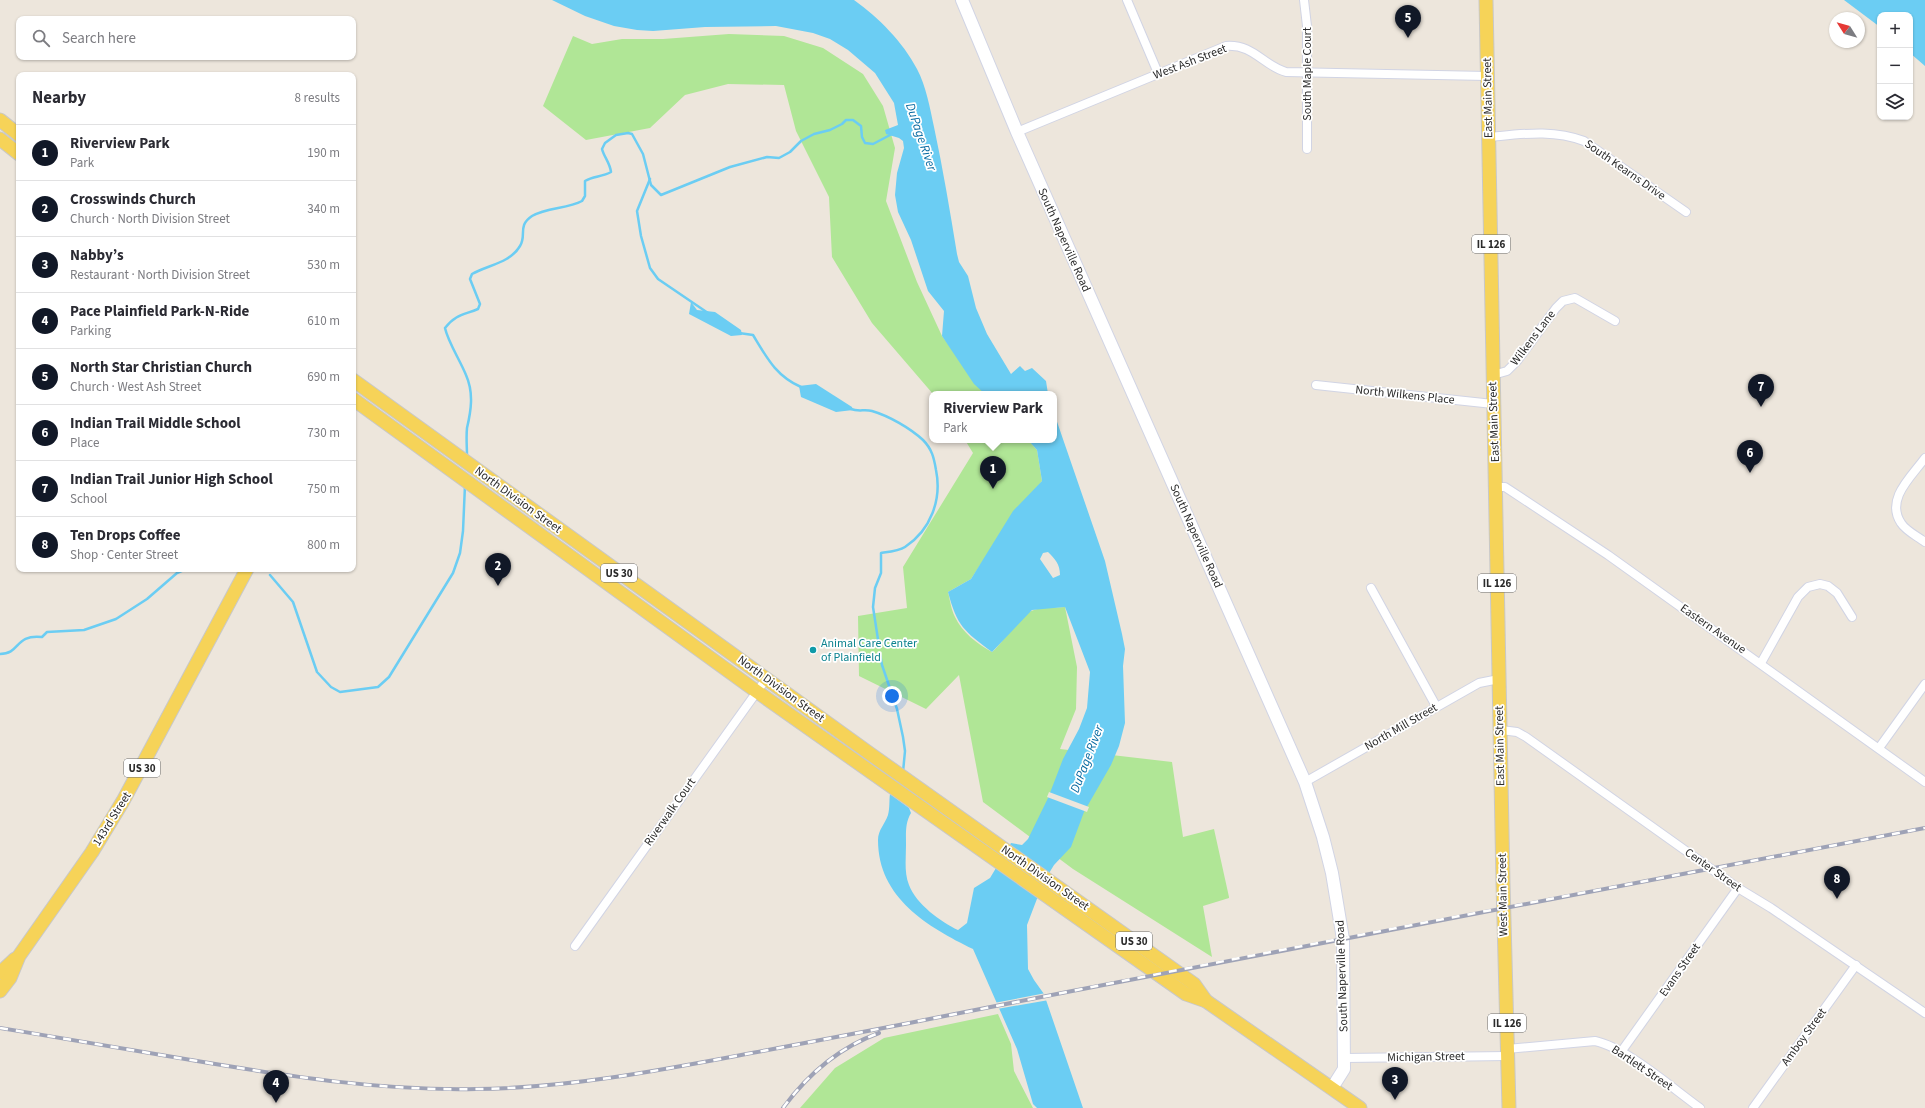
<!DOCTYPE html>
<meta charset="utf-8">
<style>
:root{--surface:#fff;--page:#f7f7f7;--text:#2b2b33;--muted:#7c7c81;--line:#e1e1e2;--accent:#111827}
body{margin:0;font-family:"Source Sans 3",sans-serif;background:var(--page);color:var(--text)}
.controls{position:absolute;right:12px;top:12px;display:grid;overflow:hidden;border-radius:8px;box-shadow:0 1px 3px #0004}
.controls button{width:36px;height:36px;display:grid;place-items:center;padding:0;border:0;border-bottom:1px solid var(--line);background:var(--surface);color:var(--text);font:20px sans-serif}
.compass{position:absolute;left:1829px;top:12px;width:36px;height:36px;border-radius:50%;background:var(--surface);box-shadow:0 1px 3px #0004;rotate:307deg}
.you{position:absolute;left:892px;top:696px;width:14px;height:14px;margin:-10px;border:3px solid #fff;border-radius:50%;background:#1a73e8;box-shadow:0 0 0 6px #1a73e833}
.badge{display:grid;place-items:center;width:26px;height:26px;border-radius:50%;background:var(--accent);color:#fff;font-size:13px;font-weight:700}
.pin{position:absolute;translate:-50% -33px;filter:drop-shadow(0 1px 2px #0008)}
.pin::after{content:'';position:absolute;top:21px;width:14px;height:12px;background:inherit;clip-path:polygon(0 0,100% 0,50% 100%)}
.popup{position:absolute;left:929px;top:391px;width:128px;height:52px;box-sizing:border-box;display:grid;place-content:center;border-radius:8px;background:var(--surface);filter:drop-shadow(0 1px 3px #0005);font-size:13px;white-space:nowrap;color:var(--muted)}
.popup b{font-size:15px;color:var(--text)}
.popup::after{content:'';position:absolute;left:50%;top:100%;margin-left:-8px;border:8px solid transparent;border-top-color:var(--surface)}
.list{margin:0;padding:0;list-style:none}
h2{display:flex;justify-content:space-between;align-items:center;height:52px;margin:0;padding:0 16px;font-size:17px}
h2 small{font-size:13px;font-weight:400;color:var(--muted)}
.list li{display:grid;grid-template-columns:26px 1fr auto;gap:12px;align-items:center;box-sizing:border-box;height:56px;padding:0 16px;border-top:1px solid var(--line)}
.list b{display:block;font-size:15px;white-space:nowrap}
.list p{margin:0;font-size:13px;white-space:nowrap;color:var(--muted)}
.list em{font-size:13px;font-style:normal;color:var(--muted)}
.icon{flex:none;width:22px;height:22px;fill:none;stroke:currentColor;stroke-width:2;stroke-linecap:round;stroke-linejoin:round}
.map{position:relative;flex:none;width:1925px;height:1108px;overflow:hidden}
.search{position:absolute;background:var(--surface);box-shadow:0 1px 3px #0004;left:16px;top:16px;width:340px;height:44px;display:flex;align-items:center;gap:10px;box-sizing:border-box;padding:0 14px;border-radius:8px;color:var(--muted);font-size:15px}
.panel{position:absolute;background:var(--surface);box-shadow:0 1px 3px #0004;left:16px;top:72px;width:340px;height:500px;border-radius:8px}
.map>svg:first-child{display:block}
</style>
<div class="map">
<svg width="1925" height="1108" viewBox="0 0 1925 1108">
<rect width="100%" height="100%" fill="#ede6dc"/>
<g fill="#b0e696">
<polygon points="729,34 784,36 823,48 863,74 883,106 895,148 886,201 917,282 942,336 985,394 933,394 872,323 832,257 829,197 796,131 784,85 728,84 685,95 650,128 586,140 543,106 573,36 592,44 622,39 663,39"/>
<path d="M965,440H1028L1037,450L1042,481L996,541L971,579L948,592C950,600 951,609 955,617C962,632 977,644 992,652C1004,642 1020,613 1034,610C1043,607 1055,608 1065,607L1077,667L1076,709L1060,749L1172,762L1183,837L1214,829L1229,897V898L1203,906L1212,957L1073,869L983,802L959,675L926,709L859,676L858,616L907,608L903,567L973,453Z"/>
<polygon points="998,1014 1011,1044 1014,1071 1033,1108 800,1108 835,1068 884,1038"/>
</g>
<g fill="#6bcdf3" fill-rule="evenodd">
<path d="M552,0H854C879,18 903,42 917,69C926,86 930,108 934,127C943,169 950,211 957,254L959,262L968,276L976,308L987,334L1011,374L1020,366L1025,371L1032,368L1046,381L1048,394H985L974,384L942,336L944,311L928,291L911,240L898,212L895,195L897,173L904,148L903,141L899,138L886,134L885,130L898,125L894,103L875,73L848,50L830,39L813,33L776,26L705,27L653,31L637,30L614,26L585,16Z"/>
<polygon points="1844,0 1925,0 1925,66 1910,53 1910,15 1880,15 1880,27"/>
<polygon points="691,302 697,310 715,312 741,330 742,335 731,336 689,314"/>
<polygon points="816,384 852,407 853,410 836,412 801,397 799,386"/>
<path d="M1054,413L1105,561L1122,634L1125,649L1123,666L1125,723L1119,746L1111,765L1084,812L1071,847L1054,865L1043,883L1027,925L1028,969L1034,980L1044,994L1083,1108H1037L1033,1104L1017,1049L973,949C928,927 878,898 878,840C878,830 885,824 888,815C890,808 889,800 890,794L909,808L911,813C905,823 906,833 906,845C906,858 904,873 909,885C916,904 941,922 958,930L967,923L974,888L990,878L1011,843L1022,845L1028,839L1048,798L1063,759L1079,729L1087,708L1090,672L1065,607L1032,610L992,652C964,631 957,626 948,592L971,579L1013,511L1042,481L1037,450L1028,440H1054ZM1048,552C1055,559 1060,564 1060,575L1053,578L1040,559L1043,553Z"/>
</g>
<g fill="#ede6dc">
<polygon points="1049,792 1089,807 1087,812 1047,797"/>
<polygon points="1046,993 1049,1000 997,1009 994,1003"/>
</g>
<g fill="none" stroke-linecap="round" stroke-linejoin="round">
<g stroke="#6bcdf3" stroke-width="2.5">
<polyline points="650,179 637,211 641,236 650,268 658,279 708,313"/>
<path d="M739,333L753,335C767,358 776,376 801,387"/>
<path d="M851,409C858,412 865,409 872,411C889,416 910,428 923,440C932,449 934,458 936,470C942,499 931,530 905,547C899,551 888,552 881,553V573L875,588L873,607L879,646"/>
<path d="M467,456C467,447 466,437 467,428C471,411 474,393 466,375C460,360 448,342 445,328C456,314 464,315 478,309L480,304L470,279L472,274C488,265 510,263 520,246C527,235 517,226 532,216C547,207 567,209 582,201L585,196V181C593,176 602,177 611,172C610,163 604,157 602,149L605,143L616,135L628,133L632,134L643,154L651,185L661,195L730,167L767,157L779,158L790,152L801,141L814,134L830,130L842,124L846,120H853L861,126L862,137L865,143L873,144L892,134"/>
<polyline points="270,575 293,602 317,672 331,687 340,692 378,687 389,677 453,573 460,553 463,531 465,485"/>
<path d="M0,654C21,654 14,634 42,637L47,632L84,630L116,619L147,599L177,573L186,569"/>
<polyline points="880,654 882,665 897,709 903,737 905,751 903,772"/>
</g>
<defs>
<g id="minor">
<polyline points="1127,0 1158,73"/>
<polyline points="1304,0 1307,26 1307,149"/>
<path d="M1017,132L1226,46C1254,44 1262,65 1286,72L1487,76"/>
<path d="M1489,137C1522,134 1553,129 1584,141L1686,212"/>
<polyline points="1493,375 1507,371 1517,361 1556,308 1563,301 1575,298 1615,321"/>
<polyline points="1316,385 1493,404"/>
<path d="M1925,458C1912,476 1885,499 1901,523C1906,531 1917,536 1925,542"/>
<polyline points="1496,487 1505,487 1608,555 1925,782"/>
<polyline points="1371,588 1436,706"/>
<polyline points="1761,663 1798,597 1808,587 1820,584 1828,586 1837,593 1852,617"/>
<polyline points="1501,730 1517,732 1526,737 1738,888 1771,908 1925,1013"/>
<polyline points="1879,748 1925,684"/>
<polyline points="1305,782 1479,683 1499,679"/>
<polyline points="575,946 766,679"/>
<path d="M1507,1049L1595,1041C1627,1048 1672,1088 1700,1108"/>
<polyline points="1621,1052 1738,888"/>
<polyline points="1345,1058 1508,1056"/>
<polyline points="1753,1108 1856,965"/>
</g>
<polyline id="secondary" points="962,0 1017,132 1305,782 1323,837 1332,873 1343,939 1344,1069 1332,1088"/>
<g id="primary">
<polyline points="1486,0 1503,883 1509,1108"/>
<polyline points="0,120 19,135"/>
<polyline points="0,139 19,154"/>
<polyline points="353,380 869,753 1194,984 1206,1001"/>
<polyline points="353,399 756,691 1186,994 1206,1001 1360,1108"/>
<polyline points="0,973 15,959"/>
<polyline points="0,991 10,978 19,956 92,852 123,801 247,569"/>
</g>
</defs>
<use href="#minor" stroke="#d1d4e4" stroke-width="10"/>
<use href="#secondary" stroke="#d1d4e4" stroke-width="14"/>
<use href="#primary" stroke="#c8c8c8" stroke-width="15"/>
<use href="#minor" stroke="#fff" stroke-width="8"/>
<use href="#secondary" stroke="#fff" stroke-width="12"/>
<use href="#primary" stroke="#f6d358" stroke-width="13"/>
<defs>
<g id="rail">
<path d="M0,1028C68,1039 136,1051 203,1062C294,1077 384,1091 476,1089C575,1088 671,1068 768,1050C868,1031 967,1012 1067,992C1352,935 1639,883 1925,828"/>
<path d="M783,1108C808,1074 840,1047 879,1033"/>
</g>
</defs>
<use href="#rail" stroke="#9ea2b6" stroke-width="4"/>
<use href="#rail" stroke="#fff" stroke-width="2.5" stroke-dasharray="8" stroke-linecap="butt"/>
</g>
<circle fill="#0f9aa8" stroke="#fff" stroke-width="1.5" cx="813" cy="650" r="4"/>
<g text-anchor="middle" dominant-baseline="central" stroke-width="3.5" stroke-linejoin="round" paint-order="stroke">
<g fill="#fff" stroke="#6b6b6b" stroke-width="1">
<rect x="1472" y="235" width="38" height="18" rx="3"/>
<rect x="601" y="564" width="36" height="18" rx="3"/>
<rect x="1478" y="574" width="38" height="18" rx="3"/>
<rect x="124" y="759" width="36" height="18" rx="3"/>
<rect x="1116" y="932" width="36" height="18" rx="3"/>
<rect x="1488" y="1014" width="38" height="18" rx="3"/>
</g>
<g font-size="11" font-weight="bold" fill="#2b2b2b">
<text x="1491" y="244">IL 126</text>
<text x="619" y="573">US 30</text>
<text x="1497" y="583">IL 126</text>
<text x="142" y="768">US 30</text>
<text x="1134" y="941">US 30</text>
<text x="1507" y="1023">IL 126</text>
</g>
<g font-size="12" fill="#2b2b2b" stroke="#fff">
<text transform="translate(1190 62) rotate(-21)">West Ash Street</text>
<text transform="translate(1307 74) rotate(-90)">South Maple Court</text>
<text transform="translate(1488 98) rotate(-91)">East Main Street</text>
<text transform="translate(1625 170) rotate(35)">South Kearns Drive</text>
<text transform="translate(1064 240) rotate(66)">South Naperville Road</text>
<text transform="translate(1533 338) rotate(-53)">Wilkens Lane</text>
<text transform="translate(1405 395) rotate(6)">North Wilkens Place</text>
<text transform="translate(1494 422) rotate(-92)">East Main Street</text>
<text transform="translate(518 500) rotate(36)">North Division Street</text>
<text transform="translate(1196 536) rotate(66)">South Naperville Road</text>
<text transform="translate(1713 629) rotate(35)">Eastern Avenue</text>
<text transform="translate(781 689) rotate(36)">North Division Street</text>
<text transform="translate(1401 727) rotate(-30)">North Mill Street</text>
<text transform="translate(1500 746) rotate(-91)">East Main Street</text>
<text transform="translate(670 812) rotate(-55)">Riverwalk Court</text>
<text transform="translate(112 819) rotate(-58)">143rd Street</text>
<text transform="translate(1713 870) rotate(35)">Center Street</text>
<text transform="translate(1045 878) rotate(35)">North Division Street</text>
<text transform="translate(1503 895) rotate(-91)">West Main Street</text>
<text transform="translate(1680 970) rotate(-55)">Evans Street</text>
<text transform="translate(1342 976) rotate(-92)">South Naperville Road</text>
<text transform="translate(1804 1037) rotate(-54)">Amboy Street</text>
<text transform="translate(1426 1057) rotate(-1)">Michigan Street</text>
<text transform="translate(1642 1068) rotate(34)">Bartlett Street</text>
</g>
<g font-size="12" fill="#0d838f" stroke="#fff" text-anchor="start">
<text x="821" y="643">Animal Care Center<tspan x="821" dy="14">of Plainfield</tspan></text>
</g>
<g font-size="13" font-style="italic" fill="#086aa1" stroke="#fff">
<text transform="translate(921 137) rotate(71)">DuPage River</text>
<text transform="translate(1087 759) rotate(-69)">DuPage River</text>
</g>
</g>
</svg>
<div class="controls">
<button>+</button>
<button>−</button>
<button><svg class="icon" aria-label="layers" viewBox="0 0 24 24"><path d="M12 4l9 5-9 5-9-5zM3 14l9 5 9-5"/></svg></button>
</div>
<svg class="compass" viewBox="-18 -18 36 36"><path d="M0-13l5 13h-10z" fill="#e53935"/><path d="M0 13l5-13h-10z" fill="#7c7c81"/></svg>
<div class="you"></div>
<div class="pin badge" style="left:993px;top:489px">1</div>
<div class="popup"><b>Riverview Park</b>Park</div>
<div class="pin badge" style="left:498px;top:586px">2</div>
<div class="pin badge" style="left:1395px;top:1100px">3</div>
<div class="pin badge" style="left:276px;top:1103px">4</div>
<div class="pin badge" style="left:1408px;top:38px">5</div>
<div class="pin badge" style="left:1750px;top:473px">6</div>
<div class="pin badge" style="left:1761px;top:407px">7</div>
<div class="pin badge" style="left:1837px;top:899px">8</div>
<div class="search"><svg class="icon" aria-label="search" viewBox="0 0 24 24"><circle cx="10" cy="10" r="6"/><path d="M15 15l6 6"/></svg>Search here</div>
<section class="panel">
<h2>Nearby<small>8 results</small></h2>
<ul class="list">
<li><span class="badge">1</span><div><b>Riverview Park</b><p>Park</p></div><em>190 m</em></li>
<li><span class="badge">2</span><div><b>Crosswinds Church</b><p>Church · North Division Street</p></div><em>340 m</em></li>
<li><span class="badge">3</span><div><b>Nabby’s</b><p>Restaurant · North Division Street</p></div><em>530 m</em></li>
<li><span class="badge">4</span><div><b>Pace Plainfield Park-N-Ride</b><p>Parking</p></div><em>610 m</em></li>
<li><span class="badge">5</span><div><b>North Star Christian Church</b><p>Church · West Ash Street</p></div><em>690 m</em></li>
<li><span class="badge">6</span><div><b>Indian Trail Middle School</b><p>Place</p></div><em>730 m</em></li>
<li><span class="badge">7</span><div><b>Indian Trail Junior High School</b><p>School</p></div><em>750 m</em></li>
<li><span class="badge">8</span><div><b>Ten Drops Coffee</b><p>Shop · Center Street</p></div><em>800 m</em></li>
</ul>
</section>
</div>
